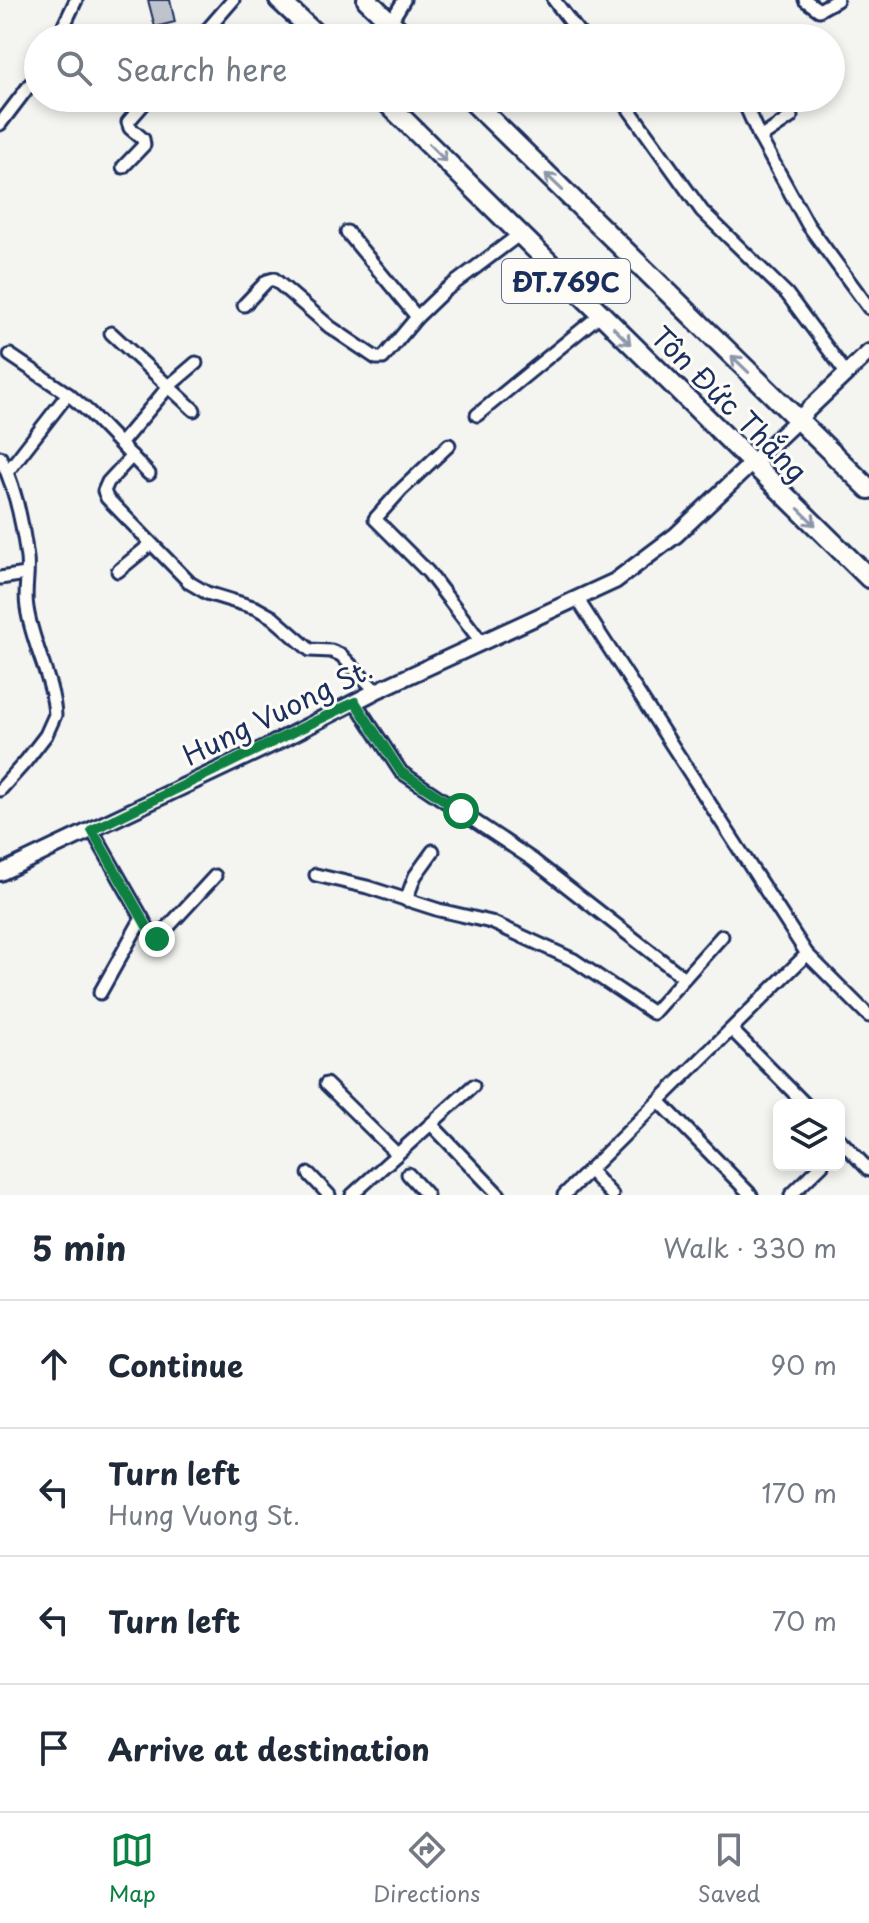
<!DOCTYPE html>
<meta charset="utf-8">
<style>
:root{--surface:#fff;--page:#f6f6f7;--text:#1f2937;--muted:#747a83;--line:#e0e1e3;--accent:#0b8043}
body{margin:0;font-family:"Playpen Sans",sans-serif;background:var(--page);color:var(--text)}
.controls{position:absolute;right:24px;bottom:24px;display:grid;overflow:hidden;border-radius:12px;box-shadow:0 4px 12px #0003}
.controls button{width:72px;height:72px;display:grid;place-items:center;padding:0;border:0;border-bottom:2px solid var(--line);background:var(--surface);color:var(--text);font:40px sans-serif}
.stop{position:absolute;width:24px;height:24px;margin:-18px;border:6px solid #0b8043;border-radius:50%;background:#fff}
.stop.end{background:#0b8043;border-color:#fff;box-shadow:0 2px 8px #0008}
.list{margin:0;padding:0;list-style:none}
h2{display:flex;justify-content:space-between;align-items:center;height:104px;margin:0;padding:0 32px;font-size:34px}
h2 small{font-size:26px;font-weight:400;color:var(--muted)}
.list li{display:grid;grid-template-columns:52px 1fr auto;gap:24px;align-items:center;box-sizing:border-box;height:128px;padding:0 32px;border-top:2px solid var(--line)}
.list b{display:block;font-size:30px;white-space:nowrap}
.list p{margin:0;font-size:26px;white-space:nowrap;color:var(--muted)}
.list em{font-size:26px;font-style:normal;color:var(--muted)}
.icon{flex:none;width:44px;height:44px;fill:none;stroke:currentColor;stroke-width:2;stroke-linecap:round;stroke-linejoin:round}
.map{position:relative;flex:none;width:869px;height:1195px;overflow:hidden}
.search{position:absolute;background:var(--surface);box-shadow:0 4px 12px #0003;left:24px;right:24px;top:24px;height:88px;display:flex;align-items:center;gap:20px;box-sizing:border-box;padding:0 28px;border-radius:44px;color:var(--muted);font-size:30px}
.sheet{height:616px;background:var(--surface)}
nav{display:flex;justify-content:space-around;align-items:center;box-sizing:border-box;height:112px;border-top:2px solid var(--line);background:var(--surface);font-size:22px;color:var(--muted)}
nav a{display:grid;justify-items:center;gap:4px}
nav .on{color:var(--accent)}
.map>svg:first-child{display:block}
</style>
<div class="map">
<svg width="869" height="1195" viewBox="0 0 869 1195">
<rect width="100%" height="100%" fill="#f4f4f1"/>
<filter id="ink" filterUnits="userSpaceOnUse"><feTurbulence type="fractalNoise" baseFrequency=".0125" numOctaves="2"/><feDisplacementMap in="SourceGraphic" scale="16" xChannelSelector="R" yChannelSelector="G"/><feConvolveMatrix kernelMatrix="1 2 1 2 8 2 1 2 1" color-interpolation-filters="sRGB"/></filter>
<g filter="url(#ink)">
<polygon fill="#bfc3cc" stroke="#1b2f5e" stroke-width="2" points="148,0 170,0 175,22 155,27"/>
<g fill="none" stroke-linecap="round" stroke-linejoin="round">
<defs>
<g id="minor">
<polyline points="554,0 583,38"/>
<polyline points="805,0 819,10 837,0"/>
<polyline points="390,23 404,0"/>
<polyline points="58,38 76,0"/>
<polyline points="200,38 233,0"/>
<polyline points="621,98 702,211 787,294 846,373"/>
<polyline points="742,98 760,138 808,225 869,308"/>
<polyline points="0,124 38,74"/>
<polyline points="760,138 791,117"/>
<polyline points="123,167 144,145 143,139 130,128 128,122 149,98"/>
<polyline points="347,232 417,317"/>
<polyline points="244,305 267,281 274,279 330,327 376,358 383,358 417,317 443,292 520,234"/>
<polyline points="111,333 194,410"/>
<polyline points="10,355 68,394 89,412 149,474"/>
<polyline points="477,415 601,314"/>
<polyline points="121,443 169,386 196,363"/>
<polyline points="449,445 401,490 375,519 428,572 482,643"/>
<polyline points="132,456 108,482 104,491 107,498 190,583 207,593 256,608 272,617 310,650 331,651 341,655 376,691"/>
<path d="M0,457C15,486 23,526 27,558C29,575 24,591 27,608C32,644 53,679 55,715L46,735L26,761L0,790"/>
<polyline points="8,471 68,394"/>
<polyline points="118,571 151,544"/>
<polyline points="0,578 26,574"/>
<polyline points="578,600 807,954 869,1016"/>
<polyline points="355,702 401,772 533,860 683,977"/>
<polyline points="92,830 153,937 157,939 215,876"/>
<polyline points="316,875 367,887 439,910 491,922 574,960 653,1013 722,936"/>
<polyline points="406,900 415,876 433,851"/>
<polyline points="100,993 142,918"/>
<polyline points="732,1030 806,1105"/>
<polyline points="326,1084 397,1154"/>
<polyline points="659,1101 751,1195"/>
<polyline points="431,1124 499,1195"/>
<polyline points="839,1139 869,1170"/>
<polyline points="589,1170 612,1195"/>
<polyline points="309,1174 329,1195"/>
<polyline points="408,1174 427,1195"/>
<polyline points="352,1195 473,1086"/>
<polyline points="564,1195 807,954"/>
<polyline points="791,1195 822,1165"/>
</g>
<polyline id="tertiary" points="0,873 273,744 376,691 615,581 676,535 869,352"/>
<g id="primary">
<polyline points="279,0 320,38"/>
<polyline points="367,0 407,38"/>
<polyline points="382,98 869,578"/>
<polyline points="469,98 869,489"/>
</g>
</defs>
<use href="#minor" stroke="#1b2f5e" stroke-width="17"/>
<use href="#tertiary" stroke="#1b2f5e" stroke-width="20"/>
<use href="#primary" stroke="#1b2f5e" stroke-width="24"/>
<use href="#minor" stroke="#fdfcf7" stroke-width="11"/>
<use href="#tertiary" stroke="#fdfcf7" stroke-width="14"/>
<use href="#primary" stroke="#fdfcf7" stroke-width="18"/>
</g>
<defs><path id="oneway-shaft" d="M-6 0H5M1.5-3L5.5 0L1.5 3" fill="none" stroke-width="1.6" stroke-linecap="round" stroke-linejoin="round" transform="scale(2)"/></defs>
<g stroke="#8c96aa">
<use href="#oneway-shaft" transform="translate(438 153) rotate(45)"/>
<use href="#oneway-shaft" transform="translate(554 182) rotate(-136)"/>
<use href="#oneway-shaft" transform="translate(622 336) rotate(45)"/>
<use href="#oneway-shaft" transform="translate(740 364) rotate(-136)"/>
<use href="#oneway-shaft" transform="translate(807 517) rotate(44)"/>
</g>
</g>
<g fill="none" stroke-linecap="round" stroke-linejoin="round" filter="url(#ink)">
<polyline stroke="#0b8043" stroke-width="10" points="157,939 153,937 92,830 355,702 401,772 461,811"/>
</g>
<g text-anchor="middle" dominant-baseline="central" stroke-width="6" stroke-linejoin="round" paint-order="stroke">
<rect fill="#fdfcf7" stroke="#5f6c8c" stroke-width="2" x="502" y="259" width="128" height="44" rx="6"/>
<g font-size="26" font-weight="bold" fill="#1b2f5e">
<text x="566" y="281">ĐT.769C</text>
</g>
<g font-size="28" fill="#1b2f5e" stroke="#fdfcf7">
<text transform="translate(730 403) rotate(45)">Tôn Đức Thắng</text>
<text transform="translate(277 711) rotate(-26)">Hung Vuong St.</text>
</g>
</g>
</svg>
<div class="controls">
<button><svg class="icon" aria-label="layers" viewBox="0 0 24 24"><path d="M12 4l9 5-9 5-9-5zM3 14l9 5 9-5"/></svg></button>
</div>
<div class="stop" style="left:461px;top:811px"></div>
<div class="stop end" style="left:157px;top:939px"></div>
<div class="search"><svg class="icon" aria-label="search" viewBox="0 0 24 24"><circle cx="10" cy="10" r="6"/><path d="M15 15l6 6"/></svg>Search here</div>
</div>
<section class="sheet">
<h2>5 min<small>Walk · 330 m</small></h2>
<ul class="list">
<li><svg class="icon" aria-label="ahead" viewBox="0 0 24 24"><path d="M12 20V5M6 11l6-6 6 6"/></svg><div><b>Continue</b></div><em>90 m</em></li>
<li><svg class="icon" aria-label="left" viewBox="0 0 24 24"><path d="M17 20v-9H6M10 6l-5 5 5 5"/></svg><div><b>Turn left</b><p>Hung Vuong St.</p></div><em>170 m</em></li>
<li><svg class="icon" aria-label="left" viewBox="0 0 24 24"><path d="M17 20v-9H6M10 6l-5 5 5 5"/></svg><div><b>Turn left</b></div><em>70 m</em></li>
<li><svg class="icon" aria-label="arrive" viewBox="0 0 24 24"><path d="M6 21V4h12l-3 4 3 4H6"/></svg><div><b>Arrive at destination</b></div></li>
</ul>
</section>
<nav>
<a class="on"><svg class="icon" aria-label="map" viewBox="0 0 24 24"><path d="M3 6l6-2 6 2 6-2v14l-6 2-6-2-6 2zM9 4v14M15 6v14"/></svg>Map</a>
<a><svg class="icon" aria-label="directions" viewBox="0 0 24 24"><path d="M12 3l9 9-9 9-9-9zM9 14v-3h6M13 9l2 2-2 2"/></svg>Directions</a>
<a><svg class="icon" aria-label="saved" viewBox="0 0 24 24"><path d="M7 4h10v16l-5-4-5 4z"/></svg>Saved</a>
</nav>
